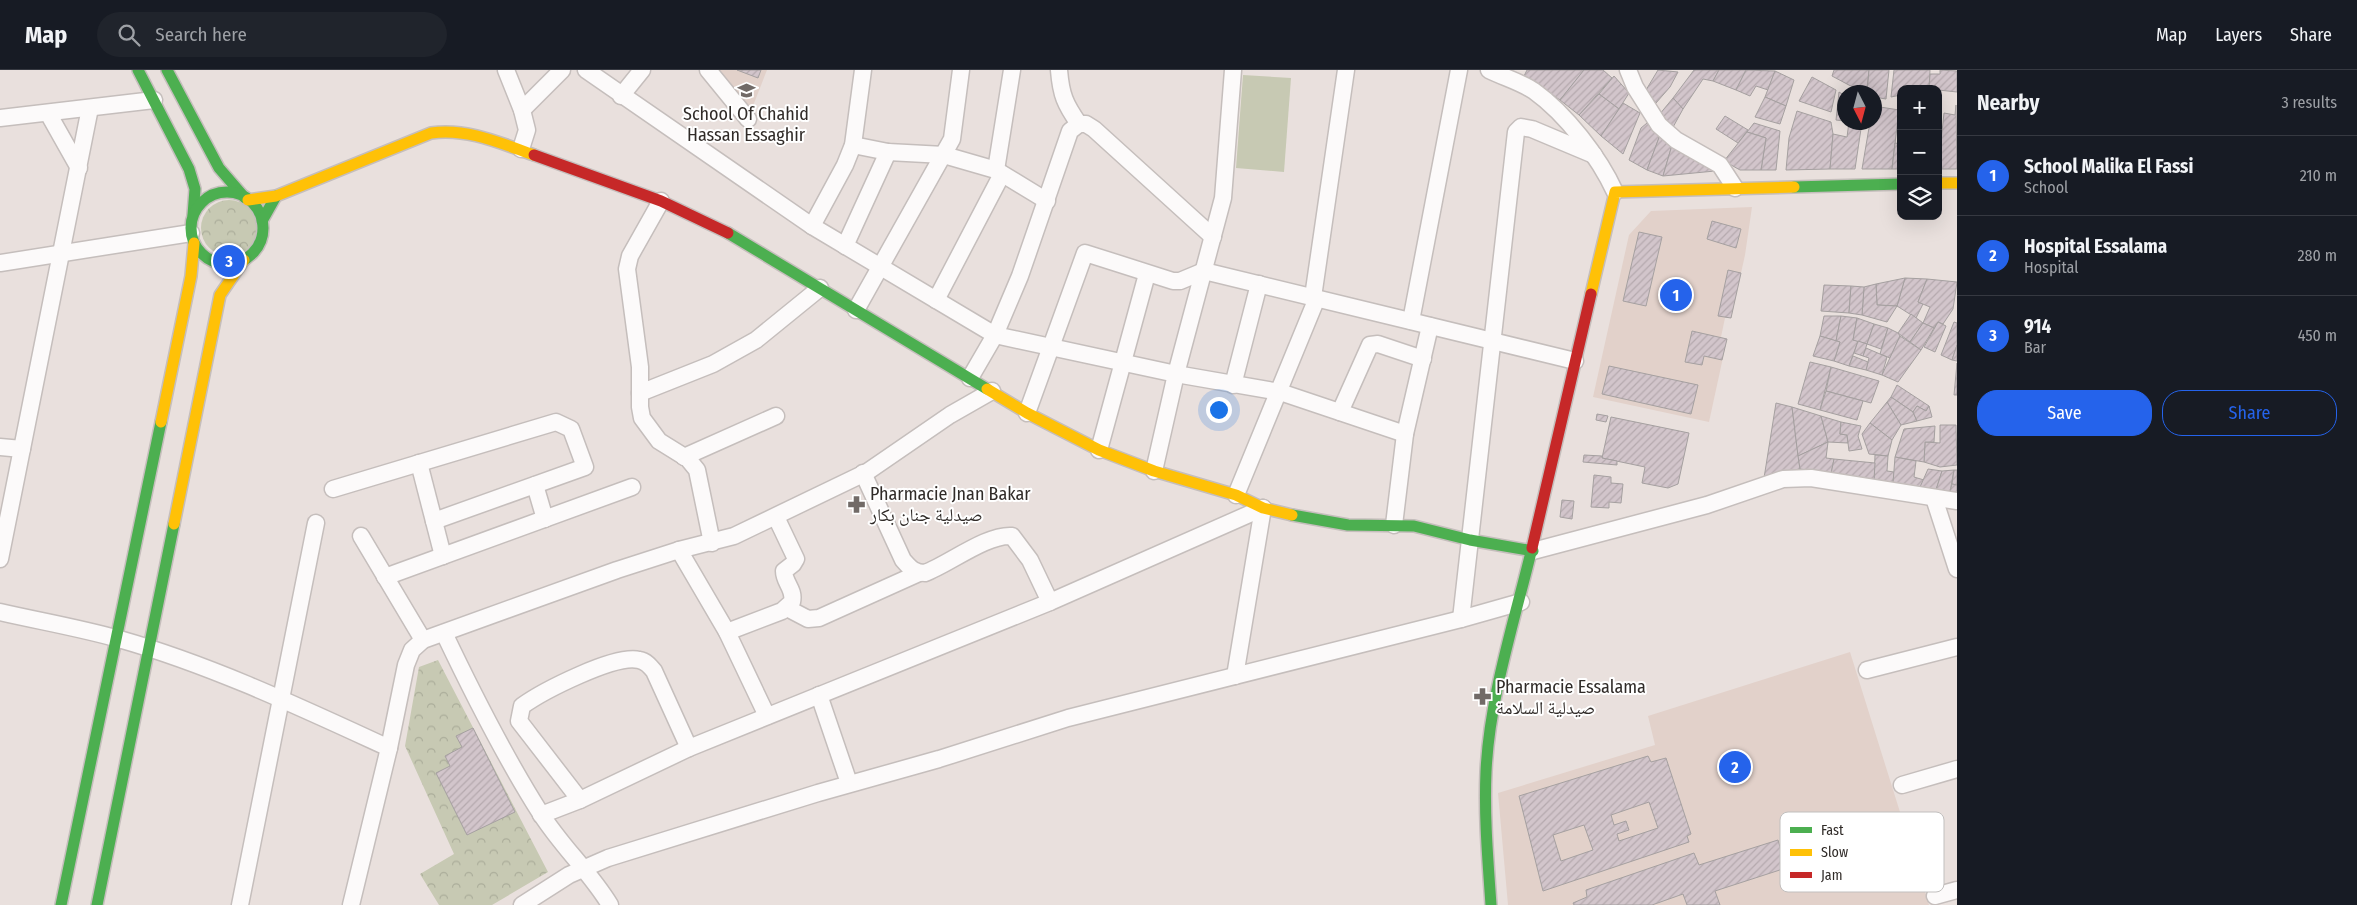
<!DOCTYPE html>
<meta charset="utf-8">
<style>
:root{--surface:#171b24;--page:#20242c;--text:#f1f3f6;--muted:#9ea1a6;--line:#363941;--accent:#2563eb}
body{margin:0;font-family:"Fira Sans Condensed","Noto Naskh Arabic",sans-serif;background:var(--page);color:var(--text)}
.controls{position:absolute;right:15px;top:15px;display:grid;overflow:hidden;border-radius:10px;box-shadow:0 5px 20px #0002}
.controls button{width:45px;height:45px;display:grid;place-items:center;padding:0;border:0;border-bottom:1px solid var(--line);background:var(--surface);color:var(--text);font:25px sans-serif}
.compass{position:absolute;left:1837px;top:15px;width:45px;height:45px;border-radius:50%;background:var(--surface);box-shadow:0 5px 20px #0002;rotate:174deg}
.you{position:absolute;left:1218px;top:339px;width:18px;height:18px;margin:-12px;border:4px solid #fff;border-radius:50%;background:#1a73e8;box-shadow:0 0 0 8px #1a73e833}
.badge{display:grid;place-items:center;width:32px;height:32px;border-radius:50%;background:var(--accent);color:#fff;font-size:16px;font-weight:700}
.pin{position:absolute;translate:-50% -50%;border:2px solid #fff;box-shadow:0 1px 5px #0006}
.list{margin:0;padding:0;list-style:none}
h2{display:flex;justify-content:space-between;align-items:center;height:65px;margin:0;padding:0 20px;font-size:21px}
h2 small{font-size:16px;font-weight:400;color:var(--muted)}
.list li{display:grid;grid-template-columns:32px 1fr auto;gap:15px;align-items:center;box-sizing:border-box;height:80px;padding:0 20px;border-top:1px solid var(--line)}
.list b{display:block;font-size:19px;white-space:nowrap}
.list p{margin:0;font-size:16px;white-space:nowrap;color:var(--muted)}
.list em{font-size:16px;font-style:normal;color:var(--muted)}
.actions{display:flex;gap:10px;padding:15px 20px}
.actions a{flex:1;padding:11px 0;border:1px solid var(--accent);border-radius:20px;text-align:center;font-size:18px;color:var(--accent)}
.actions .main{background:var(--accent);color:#fff}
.icon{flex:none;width:28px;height:28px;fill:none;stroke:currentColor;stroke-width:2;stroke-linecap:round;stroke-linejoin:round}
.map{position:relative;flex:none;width:1957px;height:835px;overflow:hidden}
header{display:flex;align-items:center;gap:30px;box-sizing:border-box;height:70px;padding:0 25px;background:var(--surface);border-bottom:1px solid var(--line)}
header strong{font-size:24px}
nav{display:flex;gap:28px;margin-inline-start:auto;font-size:18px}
.search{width:350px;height:45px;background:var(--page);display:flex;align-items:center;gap:12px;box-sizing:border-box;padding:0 18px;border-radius:28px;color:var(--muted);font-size:19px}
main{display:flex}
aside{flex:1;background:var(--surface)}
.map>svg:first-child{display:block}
</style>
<header>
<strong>Map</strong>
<div class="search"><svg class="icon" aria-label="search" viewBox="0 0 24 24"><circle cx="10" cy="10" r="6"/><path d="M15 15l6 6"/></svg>Search here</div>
<nav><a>Map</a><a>Layers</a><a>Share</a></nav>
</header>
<main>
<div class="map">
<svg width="1957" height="835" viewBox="0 0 1957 835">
<defs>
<pattern id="park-crowns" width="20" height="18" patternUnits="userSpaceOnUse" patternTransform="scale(1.25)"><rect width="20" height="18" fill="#c7c9b3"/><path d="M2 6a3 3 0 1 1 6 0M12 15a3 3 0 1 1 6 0" fill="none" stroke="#abad9a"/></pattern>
<pattern id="building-hatch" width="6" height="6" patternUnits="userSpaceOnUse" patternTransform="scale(1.25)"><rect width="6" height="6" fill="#d2c5cb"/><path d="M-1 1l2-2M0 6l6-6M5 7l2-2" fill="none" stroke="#b5a9ae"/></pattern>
</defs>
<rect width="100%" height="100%" fill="#e9e0dd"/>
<g fill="#e2d1ca">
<polygon points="716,0 767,0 751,41"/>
<polygon points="1752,137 1745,185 1731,248 1725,248 1721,267 1727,269 1709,352 1593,327 1629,165 1651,141"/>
<polygon points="1850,582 1929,835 1508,835 1498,723 1655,675 1648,646"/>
</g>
<g fill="url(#park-crowns)">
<circle cx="229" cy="158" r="28"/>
<polygon points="438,590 548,802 492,835 439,835 420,804 454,784 405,676 419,597"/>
</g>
<polygon fill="#c7c9b3" points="1243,5 1291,8 1284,102 1236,98"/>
<g fill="url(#building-hatch)" stroke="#a5a0a0" fill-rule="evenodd">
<polygon points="737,0 761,0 758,8"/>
<polygon points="1527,0 1584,0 1560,30 1524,6"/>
<polygon points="1584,0 1603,0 1612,8 1579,45 1560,30"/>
<polygon points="1658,0 1678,2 1670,17 1656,33 1646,20"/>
<polygon points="1694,0 1719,0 1713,11 1703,9 1683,39 1673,28"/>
<polygon points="1719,0 1746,0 1736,20 1713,11"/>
<polygon points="1746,0 1775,1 1768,20 1756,16 1750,26 1736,20"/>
<polygon points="1834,0 1869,0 1867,22 1862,22 1832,6"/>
<polygon points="1869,0 1889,0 1886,29 1874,27 1874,22 1867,22"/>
<polygon points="1894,0 1930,0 1929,19 1901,19 1901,25 1891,27"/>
<polygon points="1940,0 1957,1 1957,22 1929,19 1930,4 1940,4"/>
<polygon points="1775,1 1794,10 1786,36 1765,27"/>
<polygon points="1614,6 1629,23 1619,39 1599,24"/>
<polygon points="1812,7 1836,20 1831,42 1799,31"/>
<polygon points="1839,22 1844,25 1844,51 1836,50"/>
<polygon points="1599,24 1619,39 1601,66 1579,45"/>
<polygon points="1765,27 1786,36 1780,54 1755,47"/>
<polygon points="1673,28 1683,39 1672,59 1659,45"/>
<polygon points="1623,33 1640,43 1623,84 1601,66"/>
<polygon points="1956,35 1957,99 1938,99 1944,43 1955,45"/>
<polygon points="1874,36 1899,40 1892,99 1862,99 1870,52 1874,52"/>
<polygon points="1797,41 1831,52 1833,64 1830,99 1786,100 1789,68"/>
<polygon points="1725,46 1748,60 1738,73 1716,59"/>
<polygon points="1849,52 1862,52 1855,99 1830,99 1833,64 1847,67"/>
<polygon points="1647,53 1660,65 1647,100 1629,90 1641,58"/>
<polygon points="1754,53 1780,61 1776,100 1761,100 1766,68 1747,62"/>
<polygon points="1747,62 1766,68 1761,100 1740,100 1724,91"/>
<polygon points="1660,65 1672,75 1663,106 1647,100"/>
<polygon points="1895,73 1901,74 1901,99 1892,99"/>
<polygon points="1672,75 1715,101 1663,106"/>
<polygon points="1712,151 1741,159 1736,178 1707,169"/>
<polygon points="1639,162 1662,167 1646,236 1623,231"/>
<polygon points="1728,200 1741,203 1731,248 1718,246"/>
<polygon points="1905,208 1927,209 1918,232 1923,234 1916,248 1897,236"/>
<polygon points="1905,208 1897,236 1877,235 1876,214"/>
<polygon points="1927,209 1957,212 1953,239 1943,254 1938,252 1934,258 1923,253 1930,237 1918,232"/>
<polygon points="1876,214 1877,235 1897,236 1887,252 1862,245 1864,217"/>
<polygon points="1824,215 1851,216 1849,243 1821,241"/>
<polygon points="1851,216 1864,217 1862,245 1849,243"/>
<polygon points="1911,244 1923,253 1910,272 1898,263"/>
<polygon points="1824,246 1841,246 1836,271 1820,266"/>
<polygon points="1841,246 1857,248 1853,270 1858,271 1849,296 1834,291 1840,272 1836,271"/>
<polygon points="1857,248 1874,254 1867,274 1853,270"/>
<polygon points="1938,252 1946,256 1935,282 1924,277"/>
<polygon points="1954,252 1957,253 1957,275 1952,290 1941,285"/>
<polygon points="1923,253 1934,258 1921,280 1910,272"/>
<polygon points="1874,254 1888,258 1881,279 1867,274"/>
<polygon points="1888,258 1898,263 1900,266 1890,288 1880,284"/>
<polygon points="1692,261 1727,269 1722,290 1704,286 1702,295 1685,292"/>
<polygon points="1820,266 1840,272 1834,291 1813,286"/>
<polygon points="1900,266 1921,280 1898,312 1882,305"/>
<polygon points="1858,271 1867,274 1863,286 1854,283"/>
<polygon points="1957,275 1957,291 1952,290"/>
<polygon points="1866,278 1887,287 1882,305 1866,300 1869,288 1863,286"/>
<polygon points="1853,286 1868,292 1866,300 1849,296"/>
<polygon points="1810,292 1831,297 1820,340 1798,334"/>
<polygon points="1957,293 1957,325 1954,325"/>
<polygon points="1609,296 1698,315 1691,344 1602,324"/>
<polygon points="1831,297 1879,311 1871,333 1826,321"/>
<polygon points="1897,315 1929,336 1926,341 1917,336 1913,342 1891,327"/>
<polygon points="1826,321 1863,331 1857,350 1820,340"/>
<polygon points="1891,327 1913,342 1917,351 1901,355 1887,332"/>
<polygon points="1887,332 1901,355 1892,370 1870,353"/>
<polygon points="1776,333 1792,337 1800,399 1764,408"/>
<polygon points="1917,336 1926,341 1929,336 1932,347 1917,351 1913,342"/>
<polygon points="1792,337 1821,346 1828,372 1798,386"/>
<polygon points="1597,344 1608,346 1606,352 1596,350"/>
<polygon points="1821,346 1841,352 1840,364 1847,365 1848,373 1828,372"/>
<polygon points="1611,347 1689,363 1678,414 1668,418 1642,413 1645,397 1602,388"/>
<polygon points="1841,352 1861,356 1858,366 1862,379 1849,381 1847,365 1840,364"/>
<polygon points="1870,353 1892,370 1888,386 1869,384 1862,364"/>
<polygon points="1940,355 1956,355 1957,395 1940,397 1924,392 1925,372 1940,373"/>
<polygon points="1935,356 1934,372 1925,372 1924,392 1895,387 1904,359"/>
<polygon points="1828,372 1826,388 1834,389 1831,404 1800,399 1798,386"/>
<polygon points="1584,385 1602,386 1602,388 1617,391 1617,395 1583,392"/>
<polygon points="1875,385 1888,386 1887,401 1894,402 1893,413 1874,410"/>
<polygon points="1895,387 1916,391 1914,407 1924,410 1920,417 1893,413"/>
<polygon points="1834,389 1875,393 1874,410 1831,404"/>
<polygon points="1928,399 1942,401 1936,420 1920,417"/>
<polygon points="1954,400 1950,422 1936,420 1942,401"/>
<polygon points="1954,400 1957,400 1957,415 1952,414"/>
<polygon points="1594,405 1611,407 1611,413 1623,414 1621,433 1609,432 1609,438 1591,437"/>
<polygon points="1952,414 1957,415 1957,423 1950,422"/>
<polygon points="1562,430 1574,431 1572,449 1560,447"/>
<polygon points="473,658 515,742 467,765 436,703 450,696 445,686 462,677 456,666"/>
<path d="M1648,686L1651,692L1666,688L1691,764L1687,766L1689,772L1543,821L1519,726ZM1649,732L1658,758L1619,771L1617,764L1629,760L1626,751L1614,755L1611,745ZM1584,755L1593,780L1561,791L1553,765Z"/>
<polygon points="1778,770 1786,798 1715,821 1720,835 1687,835 1683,824 1652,835 1574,835 1573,833 1587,827 1586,820 1694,783 1699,795"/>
</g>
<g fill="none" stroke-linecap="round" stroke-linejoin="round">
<defs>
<g id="street">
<polyline points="506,0 522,40 527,60 521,79"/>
<polyline points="586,0 812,156 995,265 1176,304 1280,322 1405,364"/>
<polyline points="708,0 748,49"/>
<path d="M1059,0C1061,25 1065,34 1079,54"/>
<path d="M1489,0C1503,7 1521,12 1534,21C1566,44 1599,87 1615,122"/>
<polyline points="1628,0 1635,17 1659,55 1676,70 1720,95 1735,118"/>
<polyline points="621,26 642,0"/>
<polyline points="522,40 562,0"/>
<polyline points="48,43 79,98"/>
<polyline points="0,48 154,30"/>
<polyline points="853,75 888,82 944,85 996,100 1047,131"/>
<polyline points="996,100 1012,0"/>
<polyline points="661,131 630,186 627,199 640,297 640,337 642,348 659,371 688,389 697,400 712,473"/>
<polyline points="812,156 845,95 853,75 863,0"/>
<polyline points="845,176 888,82"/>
<polyline points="0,193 191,163"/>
<polyline points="1313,227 1346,0"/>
<polyline points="936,230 1002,104"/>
<polyline points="856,240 952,69 961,0"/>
<polyline points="1411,251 1459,0"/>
<polyline points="970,308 995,265 1020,206 1070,61 1079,54 1086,54 1094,59 1213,167"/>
<polyline points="1233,315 1259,214"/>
<polyline points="640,323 713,294 756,270 820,218"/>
<polyline points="1340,342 1370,275 1378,274 1423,289"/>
<polyline points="1027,343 1085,183 1173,211 1180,211 1204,201 1575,291"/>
<polyline points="0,377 22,379"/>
<polyline points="1099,380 1147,204"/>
<polyline points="684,387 776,346"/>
<polyline points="419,393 443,486"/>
<polyline points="1154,401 1176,304 1223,128 1233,0"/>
<path d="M863,403L903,490C910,498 914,503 925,503C949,494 987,464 1012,466L1030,490L1050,532"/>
<polyline points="535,415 545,449"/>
<polyline points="333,419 556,352 571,359 585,397 434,451"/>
<polyline points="1236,425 1317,228"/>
<polyline points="1934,428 1957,499"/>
<polyline points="1394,455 1405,364 1430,256"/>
<polyline points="361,466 423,570"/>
<polyline points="679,480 727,562 767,646"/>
<polyline points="1533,481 1707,435 1783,409 1811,408 1957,431"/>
<polyline points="0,489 90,38"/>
<polyline points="385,507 632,417"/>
<polyline points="787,538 808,549 819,548 919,503"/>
<path d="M0,542C39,551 80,558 119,569C211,595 302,638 389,678"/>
<polyline points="1461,549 1516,62 1521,57 1532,59 1594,85"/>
<path d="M727,562L782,541L792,532C795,519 784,513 784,501L793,494L796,489L776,447"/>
<path d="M444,563C473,624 504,686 541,744C562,777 590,802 610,835"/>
<polyline points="1867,600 1957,577"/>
<polyline points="1235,606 1263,438"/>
<polyline points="819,625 849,713"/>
<polyline points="1902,715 1957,699"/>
<path d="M580,730L519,651L522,636C543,621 615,584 639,590C646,591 650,596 654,601L689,678"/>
<polyline points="541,745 580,730 689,678 1050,532 1263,438"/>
<polyline points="1935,826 1957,820"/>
<polyline points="240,835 316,453"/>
<polyline points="351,835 389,678 406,595 412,580 423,570 617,500 679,480 734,466 867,402 950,345 992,321"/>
<polyline points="522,835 569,805 608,788 818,723 939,689 1068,648 1461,549 1521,532"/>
</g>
<g id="fast">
<polyline points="138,0 189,99 195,119 193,145"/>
<polyline points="167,0 219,98 245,128"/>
<polyline points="1794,117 1901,114"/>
<circle cx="227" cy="158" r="36"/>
<polyline points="262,151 276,126"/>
<polyline points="728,163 987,319"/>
<polyline points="1292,445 1348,455 1414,456 1470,470 1533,481"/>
<polyline points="61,835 161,352"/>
<polyline points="97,835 174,454"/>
<path d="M1491,835C1488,791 1484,746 1486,702C1489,629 1515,549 1532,478"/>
</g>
<g id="slow">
<polyline points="1938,113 1957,113"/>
<path d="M248,130L276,126L431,63C468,58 500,73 534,85"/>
<polyline points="1591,224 1615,122 1794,117"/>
<polyline points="987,319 1027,343 1099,380 1154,401 1236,425 1263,438 1292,445"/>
<polyline points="161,352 191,206 194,173"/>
<polyline points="174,454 220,225 244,190"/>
</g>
<g id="jam">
<polyline points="534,85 661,131 728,163"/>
<polyline points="1532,478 1591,224"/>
</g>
</defs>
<use href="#street" stroke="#c5bebc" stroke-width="19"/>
<use href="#fast" stroke="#c5bebc" stroke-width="14"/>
<use href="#slow" stroke="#c5bebc" stroke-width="14"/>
<use href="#jam" stroke="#c5bebc" stroke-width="14"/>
<use href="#street" stroke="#fcfafa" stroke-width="16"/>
<use href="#fast" stroke="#4caf50" stroke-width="11"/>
<use href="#slow" stroke="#ffc107" stroke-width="11"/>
<use href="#jam" stroke="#c62828" stroke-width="11"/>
</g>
<defs>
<symbol id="school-bare" viewBox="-9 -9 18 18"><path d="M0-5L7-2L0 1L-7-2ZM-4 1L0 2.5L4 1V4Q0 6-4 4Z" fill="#716a67" stroke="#fff" stroke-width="2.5" paint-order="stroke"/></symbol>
<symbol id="pharmacy-bare" viewBox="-9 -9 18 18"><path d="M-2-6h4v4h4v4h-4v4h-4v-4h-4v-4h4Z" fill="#716a67" stroke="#fff" stroke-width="2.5" paint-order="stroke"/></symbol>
</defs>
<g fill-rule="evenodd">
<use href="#school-bare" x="734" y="8" width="25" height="25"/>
<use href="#pharmacy-bare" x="844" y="422" width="25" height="25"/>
<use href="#pharmacy-bare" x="1470" y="614" width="25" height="25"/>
</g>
<g text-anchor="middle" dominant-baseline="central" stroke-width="4" stroke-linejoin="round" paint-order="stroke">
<g font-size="18" fill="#302b28" stroke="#fff" text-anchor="start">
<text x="746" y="44" text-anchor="middle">School Of Chahid<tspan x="746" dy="21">Hassan Essaghir</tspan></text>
<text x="870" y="424">Pharmacie Jnan Bakar<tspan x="870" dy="21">صيدلية جنان بكار</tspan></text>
<text x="1496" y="617">Pharmacie Essalama<tspan x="1496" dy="21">صيدلية السلامة</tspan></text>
</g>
</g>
<rect x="1780" y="742" width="164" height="80" rx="8" fill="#fff" stroke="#c1bfbe" stroke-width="1"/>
<rect x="1790" y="757" width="22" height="6" fill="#4caf50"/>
<rect x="1790" y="779" width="22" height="7" fill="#ffc107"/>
<rect x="1790" y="802" width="22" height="6" fill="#c62828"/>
<g font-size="14" fill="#302b28">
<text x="1821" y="765">Fast</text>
<text x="1821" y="787">Slow</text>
<text x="1821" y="810">Jam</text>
</g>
</svg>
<div class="controls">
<button>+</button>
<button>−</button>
<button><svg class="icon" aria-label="layers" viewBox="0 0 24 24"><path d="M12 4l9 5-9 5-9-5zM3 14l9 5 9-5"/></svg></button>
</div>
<svg class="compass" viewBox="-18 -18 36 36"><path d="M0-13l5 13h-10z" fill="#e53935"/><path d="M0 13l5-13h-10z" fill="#9ea1a6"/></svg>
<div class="you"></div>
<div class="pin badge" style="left:1676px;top:225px">1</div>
<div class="pin badge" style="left:1735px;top:697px">2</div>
<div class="pin badge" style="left:229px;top:191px">3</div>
</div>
<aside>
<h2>Nearby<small>3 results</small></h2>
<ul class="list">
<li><span class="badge">1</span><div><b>School Malika El Fassi</b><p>School</p></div><em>210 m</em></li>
<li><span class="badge">2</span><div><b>Hospital Essalama</b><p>Hospital</p></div><em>280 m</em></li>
<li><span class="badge">3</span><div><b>914</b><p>Bar</p></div><em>450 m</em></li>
</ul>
<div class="actions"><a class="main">Save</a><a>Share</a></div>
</aside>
</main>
